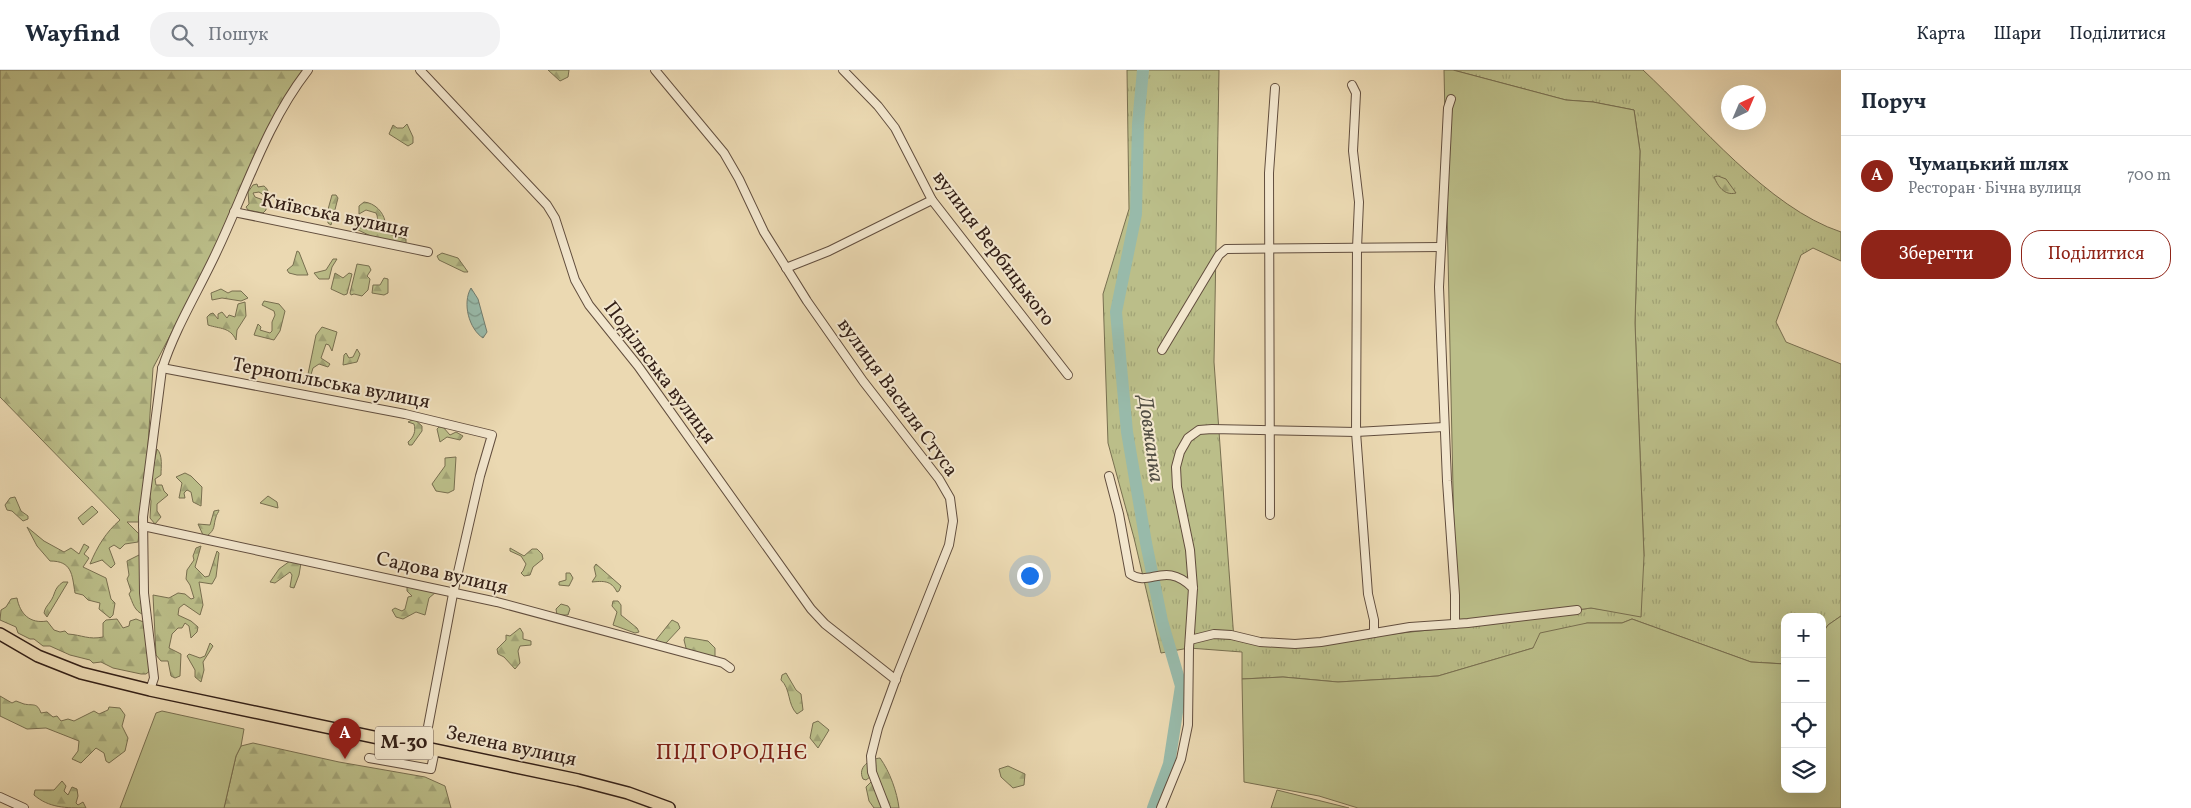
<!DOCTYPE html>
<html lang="uk">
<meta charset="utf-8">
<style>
:root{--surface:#fff;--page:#f2f2f3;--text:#1f2937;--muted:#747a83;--line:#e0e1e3;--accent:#8f2418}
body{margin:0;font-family:Vollkorn,serif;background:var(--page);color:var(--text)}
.controls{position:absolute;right:15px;bottom:15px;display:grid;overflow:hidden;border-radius:10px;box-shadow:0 5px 20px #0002}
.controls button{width:45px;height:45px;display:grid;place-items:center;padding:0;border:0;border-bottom:1px solid var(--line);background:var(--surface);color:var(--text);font:25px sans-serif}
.compass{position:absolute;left:1721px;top:15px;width:45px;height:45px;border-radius:50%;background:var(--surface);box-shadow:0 5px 20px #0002;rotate:44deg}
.you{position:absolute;left:1029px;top:505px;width:18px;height:18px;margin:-12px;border:4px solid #fff;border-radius:50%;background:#1a73e8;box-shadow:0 0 0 8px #1a73e833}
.badge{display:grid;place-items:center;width:32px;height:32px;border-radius:50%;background:var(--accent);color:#fff;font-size:16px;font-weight:700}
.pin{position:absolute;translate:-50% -41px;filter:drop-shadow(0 1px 2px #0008)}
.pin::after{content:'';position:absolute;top:26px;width:18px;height:15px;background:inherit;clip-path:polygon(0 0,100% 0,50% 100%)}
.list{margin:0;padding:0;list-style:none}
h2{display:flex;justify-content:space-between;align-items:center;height:65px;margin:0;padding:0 20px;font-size:21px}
h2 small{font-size:16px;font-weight:400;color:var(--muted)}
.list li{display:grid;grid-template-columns:32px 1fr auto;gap:15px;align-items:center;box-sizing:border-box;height:80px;padding:0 20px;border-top:1px solid var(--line)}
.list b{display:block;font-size:19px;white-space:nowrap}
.list p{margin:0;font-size:16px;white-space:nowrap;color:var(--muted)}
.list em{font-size:16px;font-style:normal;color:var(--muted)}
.actions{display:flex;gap:10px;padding:15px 20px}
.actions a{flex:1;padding:11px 0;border:1px solid var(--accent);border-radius:20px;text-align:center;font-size:18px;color:var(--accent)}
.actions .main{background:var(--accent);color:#fff}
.icon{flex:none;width:28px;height:28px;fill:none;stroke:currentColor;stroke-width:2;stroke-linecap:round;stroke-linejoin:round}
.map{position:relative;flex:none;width:1841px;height:738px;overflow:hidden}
header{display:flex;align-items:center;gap:30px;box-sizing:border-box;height:70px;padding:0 25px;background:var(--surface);border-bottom:1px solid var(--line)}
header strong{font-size:24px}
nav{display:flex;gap:28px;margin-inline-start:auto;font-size:18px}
.search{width:350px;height:45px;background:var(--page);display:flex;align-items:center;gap:12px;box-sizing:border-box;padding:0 18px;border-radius:20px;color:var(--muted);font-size:19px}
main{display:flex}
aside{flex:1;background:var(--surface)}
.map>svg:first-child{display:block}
</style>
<header>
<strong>Wayfind</strong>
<div class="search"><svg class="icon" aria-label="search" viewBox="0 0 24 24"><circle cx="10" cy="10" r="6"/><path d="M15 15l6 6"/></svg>Пошук</div>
<nav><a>Карта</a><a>Шари</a><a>Поділитися</a></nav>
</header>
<main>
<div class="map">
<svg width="1841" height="738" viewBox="0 0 1841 738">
<defs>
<pattern id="grass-tufts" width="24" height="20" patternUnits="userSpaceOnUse" patternTransform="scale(1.25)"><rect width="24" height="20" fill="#bbbe89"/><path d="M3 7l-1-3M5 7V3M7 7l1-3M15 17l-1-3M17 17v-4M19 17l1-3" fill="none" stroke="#a1a376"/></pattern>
<pattern id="forest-firs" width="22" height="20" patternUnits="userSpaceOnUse" patternTransform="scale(1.25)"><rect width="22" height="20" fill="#bbbe89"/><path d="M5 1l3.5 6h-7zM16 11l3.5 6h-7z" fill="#a1a376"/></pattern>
<pattern id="water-waves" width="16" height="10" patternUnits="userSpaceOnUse" patternTransform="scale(1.25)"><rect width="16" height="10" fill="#98baaa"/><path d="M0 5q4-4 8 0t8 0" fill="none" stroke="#7d9789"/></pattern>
</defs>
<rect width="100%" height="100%" fill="#ebd9b2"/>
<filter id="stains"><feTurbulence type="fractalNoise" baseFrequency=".004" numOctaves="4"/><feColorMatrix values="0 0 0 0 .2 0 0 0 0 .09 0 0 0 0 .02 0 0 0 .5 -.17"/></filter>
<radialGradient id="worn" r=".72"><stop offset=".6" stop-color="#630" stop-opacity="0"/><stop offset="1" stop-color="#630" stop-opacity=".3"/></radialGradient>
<path fill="url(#grass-tufts)" stroke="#786f50" d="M1127,0H1219L1214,292L1234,570L1284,576L1456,557L1591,538L1613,541L1644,486L1635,253L1640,81L1634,40L1593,32L1566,30L1453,0H1643C1699,52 1768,138 1841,162V191L1813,178L1801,185L1776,252L1786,272L1841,294V546L1828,555L1822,564V547H1785V594L1751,592L1632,549L1622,553H1587L1533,578L1438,606L1338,612L1283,607L1242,609V582L1189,578L1161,583L1134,468L1108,373L1103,224L1129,139Z"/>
<g fill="url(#forest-firs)" stroke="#786f50">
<path d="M0,0H303L256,81L215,180L153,298L143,452H127L139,464L138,472L125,474L120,479L114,475L109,478L115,494L111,498L102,490L90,494C97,477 106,462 120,450L0,327Z"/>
<polygon points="548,0 569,0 568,7 560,11"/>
<polygon points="407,54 413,67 413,73 408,76 389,64 393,55 397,58 403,58"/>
<path d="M1718,106L1726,109L1736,123C1724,126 1718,116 1714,107Z"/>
<path d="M257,114L258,117L264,116C268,119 269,122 267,127L259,122L253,123L255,127L266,131V140L263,143L248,140L246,137L249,134L248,122L253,115Z"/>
<polygon points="332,125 336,125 338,128 331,155 328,153 327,143"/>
<path d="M364,132C375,133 383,142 385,151L384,156L385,163L406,169V175L377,169L356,159L355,153L361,151L364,157L374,159C377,153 379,149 376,143L366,140L359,144V136Z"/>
<polygon points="297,181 299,182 308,205 297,205 289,203 287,200 293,195"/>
<polygon points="442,183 458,188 468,202 464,202 439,190 437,186"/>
<polygon points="333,189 337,189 332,197 329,209 319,209 314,203 326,200"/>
<polygon points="357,194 369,196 371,200 367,206 370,209 368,220 362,226 354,224 351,225 350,223"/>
<polygon points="335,203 343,208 349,203 352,204 347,224 344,225 331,219"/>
<polygon points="384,208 388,209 388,223 384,225 372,223 373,215 380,215"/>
<polygon points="221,219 228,223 232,221 241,221 248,228 241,231 222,228 212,230 211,223"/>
<polygon points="264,231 279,234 285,241 280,261 274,270 254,265 258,254 261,257 260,260 270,263 272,261 272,252 275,245 274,241 262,235"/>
<path d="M245,232L246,246L237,260L236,270C230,257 220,259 208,255L207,247L210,244L213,243L218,249V244L222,242L227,248L229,245L235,247L238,234Z"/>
<polygon points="322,257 337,262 332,281 329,275 326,274 321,288 330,294 328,297 319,294 313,298 309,311 307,309 316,265"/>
<polygon points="357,279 360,284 357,292 343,295 344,285 346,283 349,288 353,287"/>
<path d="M414,349L422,356V361L412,375H409L408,372C414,367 416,361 414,354L408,352Z"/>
<polygon points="439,357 443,357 450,365 456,362 463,366 460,370 447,367 440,372 437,359"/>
<path d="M157,379C163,385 161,397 161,405L155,409L156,415H162L164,421L168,425L157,434V441L161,447L155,454L150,448L151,431L148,420Z"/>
<polygon points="456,387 454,420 448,423 436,421 432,414 445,396 445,388"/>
<polygon points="185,403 191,406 202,417 201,436 193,432 191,422 187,420 184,423 185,428 179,428 182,413 176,407"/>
<polygon points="268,426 277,432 278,438 260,433"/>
<polygon points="15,427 21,441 28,446 28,449 23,451 12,441 7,440 5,435 10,428"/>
<polygon points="92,436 98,442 83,455 78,448"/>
<path d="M219,440C219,442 216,445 216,447C213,456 216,459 207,466L203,465L198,454L210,455L214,441Z"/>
<path d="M27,457L44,471L64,482L71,478L79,484L84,474L89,477L84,484L89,488L83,497L106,508L111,529L115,533L113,545L110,548L99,539L100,533L88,530L83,525L75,523C72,504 72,491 50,491L37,476Z"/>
<polygon points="201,476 195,497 205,507 209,506 217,481 219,483 216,507 212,514 199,512 203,535 200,545 184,534 179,538 178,545 191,551 198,557 197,562 191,568 189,556 185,553 182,558 178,558 172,564 169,578 181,584 180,606 175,608 171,606 168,591 161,591 156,585 153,525 169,528 178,523 185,524 191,529 194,528 190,515 186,509 187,500 194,490 193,486 196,478"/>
<polygon points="510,478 524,486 532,479 537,479 542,484 543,489 533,497 530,505 524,506 521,503 523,501 526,494 521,486 510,481"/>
<path d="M139,485L142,490L144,545C134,541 133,533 129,524L131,521L127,509L129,505L127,491Z"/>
<polygon points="290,491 301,493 299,505 294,518 290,517 292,505 290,502 275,513 270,512 279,499"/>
<path d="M596,494L621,516L619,521L617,522C611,510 603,511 592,512L596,506L594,497Z"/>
<polygon points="566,503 570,503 573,508 569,516 559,515 559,512 566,510"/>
<path d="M63,512H68L47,547L44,543C45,538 47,536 50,532C56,524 53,519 63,512Z"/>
<polygon points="407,516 436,522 429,528 425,545 416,542 403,549 396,547 392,540 395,538 402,541 405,539 408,527 412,526 407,521"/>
<path d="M17,528C20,544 30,554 47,551L54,560L60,562L65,561L68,564C82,565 89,570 103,567V553L106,550L117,549L123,558L129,556L130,551L136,549L146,553L152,599L146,604H141L113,598L101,592L93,593L90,590L70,585L50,576H43L34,569H30L18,563L16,557L0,550L1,540L6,537L11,529Z"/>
<polygon points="613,531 618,531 621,535 621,545 637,558 639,562 635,563 613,555 617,542 612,536"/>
<polygon points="561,534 568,536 570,539 568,545 557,545 556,539"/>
<polygon points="672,550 678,553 680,558 666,573 662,574 656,570"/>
<polygon points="520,558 523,563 523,569 531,571 531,575 520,576 518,581 520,593 515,599 504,587 498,584 497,579 506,570 506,565 510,566"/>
<polygon points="685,567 708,571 715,578 715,586 712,591 687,582 684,570"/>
<polygon points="210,573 213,576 203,592 204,600 201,612 195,607 195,600 187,586 189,584 200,588 205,586"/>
<path d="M786,603L796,620L801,624L803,640L797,644C787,634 791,619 781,610L782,605Z"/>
<path d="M0,626L12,633L16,631C19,632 21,633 24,634C33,636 37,632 41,643L47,642L53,647L57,646L61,651L68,649L74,651L94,641L99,644L108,640L109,637L120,638L125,645L122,656L128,668L125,681L109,693L106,691L104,683L96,678L81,693L72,689L78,681L79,671L46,658L27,659L0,646Z"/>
<polygon points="818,651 829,660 818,678 810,668 813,653"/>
<polygon points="253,673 339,692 425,707 445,716 451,738 224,738 236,686 241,676"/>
<path d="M880,688C890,702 897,722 899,738H874L869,731L866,717L872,711L870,707L866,710L863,709C857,697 870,689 880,688Z"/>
<polygon points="1008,696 1025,704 1024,715 1013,718 1001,707 999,699"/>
<path d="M62,711L66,716L64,721L68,725L72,717L77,719L78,726L76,733L78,735L83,732L86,738C66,738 49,738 34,725L35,720H54Z"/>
</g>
<g fill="#bbbe89" stroke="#786f50">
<polygon points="1444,0 1453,0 1566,30 1593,32 1634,40 1640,81 1635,253 1644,486 1641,547 1591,538 1456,557"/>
<polygon points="1841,546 1841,738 1358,738 1319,726 1244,712 1242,609 1283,607 1338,612 1438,606 1533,578 1540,563 1587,553 1622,553 1632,549 1751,592 1785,594 1785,719 1822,719 1822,564 1828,555"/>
<polygon points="162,641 244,659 241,676 236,686 224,738 120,738 156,643"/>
<polygon points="1277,720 1349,738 1271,738"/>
</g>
<path fill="url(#water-waves)" stroke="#707c6f" d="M471,218L478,229L487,262L483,268C469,259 462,233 471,218Z"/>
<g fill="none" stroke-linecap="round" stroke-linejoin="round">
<polyline stroke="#98baaa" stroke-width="12" points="1143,0 1138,54 1136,144 1116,242 1127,362 1146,473 1162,551 1181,616 1169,694 1153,738"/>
<defs>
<g id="minor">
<polyline points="420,0 547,135 555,148 575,210 589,235 638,296 811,539 825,554 896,610"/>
<polyline points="655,0 724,83 739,109 764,162 807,231 863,311 939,409 950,428 953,451 949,475 898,603 878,658 871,686 872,702 886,738"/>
<polyline points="843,0 878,36 895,58 932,130 1068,305"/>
<polyline points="1352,15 1356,23 1353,81 1359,132 1357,178 1356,362 1368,524 1374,550 1374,563"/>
<polyline points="1451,29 1448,38 1439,217 1447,411 1455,525 1455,554"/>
<polyline points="234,142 428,182"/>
<polyline points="786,198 829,181 932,130"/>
<polyline points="1162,280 1219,185 1226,179 1441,177"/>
<polyline points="162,298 405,344 492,365 480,406 453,524 424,678"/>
<path d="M1109,406L1119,444L1130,504C1150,518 1164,490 1193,518"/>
<polyline points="1270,445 1269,103 1275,18"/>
<polyline points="143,456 497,532 723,593 730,598"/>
<polyline points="1190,570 1214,564 1231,565 1260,572 1295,574 1321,572 1410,557 1468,553 1577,540"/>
<path d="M150,620L154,608L144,523L143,447L162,299C175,258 199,220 217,181C246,120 266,54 308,0"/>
<polyline points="369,688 431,699 435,680"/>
<polyline points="0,727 24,738"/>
<polyline points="1161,738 1181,689 1188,655 1189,578 1193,518 1190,480 1177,417 1176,397 1180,382 1188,368 1199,360 1212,359 1356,362 1444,357"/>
</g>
<polyline id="highway" points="0,564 38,586 81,603 150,620 578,710 628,723 669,738"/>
</defs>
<use href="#minor" stroke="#624e3e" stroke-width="10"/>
<use href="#highway" stroke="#342017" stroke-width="14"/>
<use href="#minor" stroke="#f2e6cd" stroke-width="8"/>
<use href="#highway" stroke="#ebd9b2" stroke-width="11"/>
</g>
<g text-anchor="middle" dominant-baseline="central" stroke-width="4" stroke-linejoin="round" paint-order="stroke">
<rect fill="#f2e6cd" stroke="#6d5b4e" stroke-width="1" x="375" y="656.5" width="58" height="33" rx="4"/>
<g font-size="19" font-weight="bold" fill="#342017">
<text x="404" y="673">М-30</text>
</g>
<g font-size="20" fill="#342017" stroke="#f2e6cd">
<text transform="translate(335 146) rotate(12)">Київська вулиця</text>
<text transform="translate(993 179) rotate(53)">вулиця Вербицького</text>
<text transform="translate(659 303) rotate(53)">Подільська вулиця</text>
<text transform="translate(331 314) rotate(11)">Тернопільська вулиця</text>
<text transform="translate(897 328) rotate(54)">вулиця Василя Стуса</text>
<text transform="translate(442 504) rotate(13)">Садова вулиця</text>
<text transform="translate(511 677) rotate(12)">Зелена вулиця</text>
</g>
<g font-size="21" font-style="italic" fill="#524e43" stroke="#f2e6cd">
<text transform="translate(1150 369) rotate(82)">Довжанка</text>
</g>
<g font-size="22" letter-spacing="1" fill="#7a1f14" stroke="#f2e6cd">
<text x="732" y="683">ПІДГОРОДНЄ</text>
</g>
</g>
<rect width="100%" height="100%" filter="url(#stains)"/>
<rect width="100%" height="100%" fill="url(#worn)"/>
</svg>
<div class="controls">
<button>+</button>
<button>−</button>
<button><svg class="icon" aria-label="locate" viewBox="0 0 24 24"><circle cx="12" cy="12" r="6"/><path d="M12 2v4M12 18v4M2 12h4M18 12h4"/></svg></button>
<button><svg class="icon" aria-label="layers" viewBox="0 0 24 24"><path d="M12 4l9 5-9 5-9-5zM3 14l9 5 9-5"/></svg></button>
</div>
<svg class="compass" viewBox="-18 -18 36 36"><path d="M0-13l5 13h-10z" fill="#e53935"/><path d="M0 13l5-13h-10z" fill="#747a83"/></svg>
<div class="you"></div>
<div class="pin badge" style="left:345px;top:689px">A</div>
</div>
<aside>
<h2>Поруч<small></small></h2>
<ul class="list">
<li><span class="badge">A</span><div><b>Чумацький шлях</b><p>Ресторан · Бічна вулиця</p></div><em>700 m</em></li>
</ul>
<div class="actions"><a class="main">Зберегти</a><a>Поділитися</a></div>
</aside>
</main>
